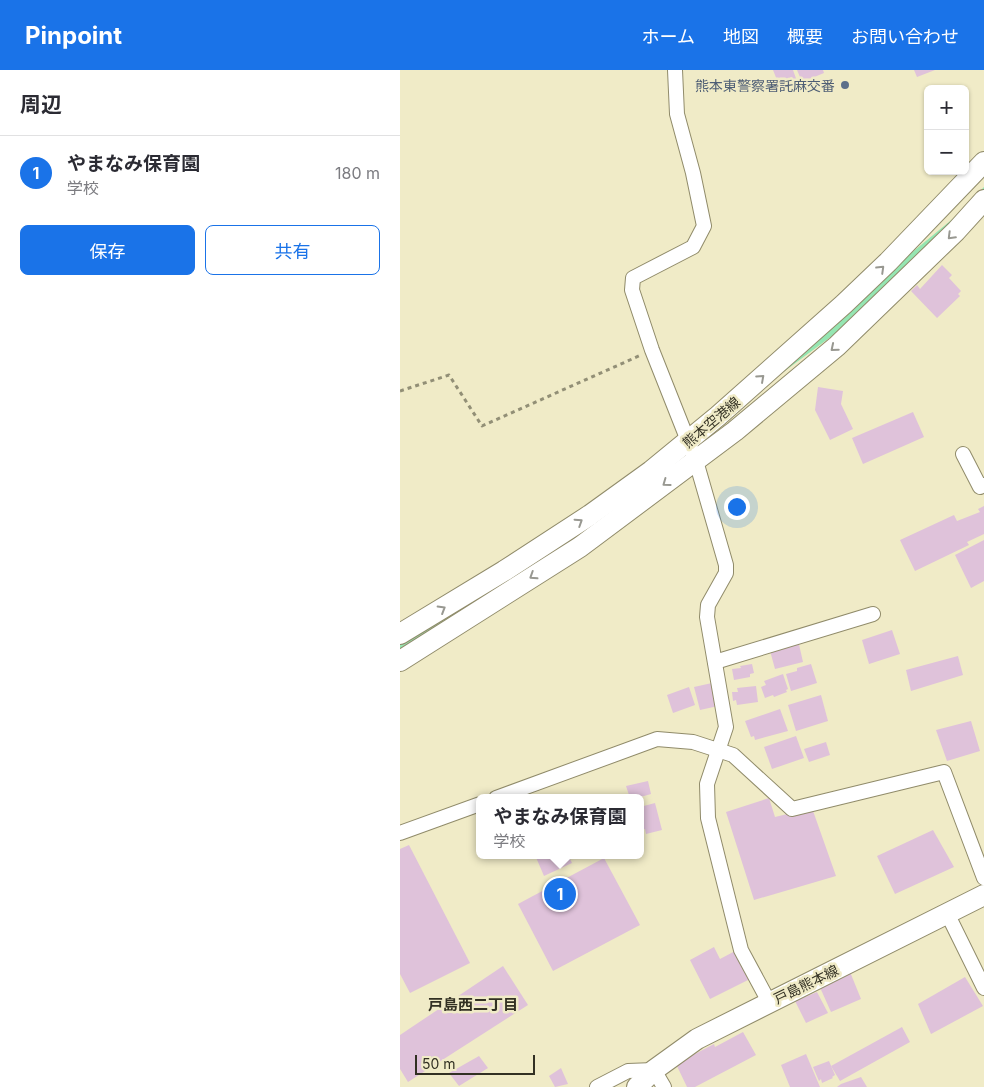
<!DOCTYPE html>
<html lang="ja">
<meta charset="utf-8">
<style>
:root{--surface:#fff;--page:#f7f7f7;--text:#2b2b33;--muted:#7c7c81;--line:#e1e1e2;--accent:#1a73e8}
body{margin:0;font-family:Inter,"Noto Sans JP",sans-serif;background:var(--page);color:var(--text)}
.controls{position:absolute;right:15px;top:15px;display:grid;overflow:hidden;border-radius:8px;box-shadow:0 1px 4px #0004}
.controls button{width:45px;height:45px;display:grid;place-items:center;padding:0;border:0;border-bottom:1px solid var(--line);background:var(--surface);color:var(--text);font:25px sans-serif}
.scale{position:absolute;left:15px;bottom:12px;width:120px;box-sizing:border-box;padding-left:5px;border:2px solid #323023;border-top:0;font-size:14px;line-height:18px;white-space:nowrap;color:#323023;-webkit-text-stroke:4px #f0ebc7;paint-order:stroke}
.you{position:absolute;left:336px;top:436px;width:18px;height:18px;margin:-12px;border:4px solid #fff;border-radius:50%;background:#1a73e8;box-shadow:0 0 0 8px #1a73e833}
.badge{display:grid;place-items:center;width:32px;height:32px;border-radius:50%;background:var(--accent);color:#fff;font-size:16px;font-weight:700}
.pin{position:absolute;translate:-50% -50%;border:2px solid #fff;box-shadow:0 1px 5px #0006}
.popup{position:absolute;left:76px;top:724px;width:168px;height:65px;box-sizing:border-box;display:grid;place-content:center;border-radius:8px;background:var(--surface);filter:drop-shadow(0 1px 4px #0005);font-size:16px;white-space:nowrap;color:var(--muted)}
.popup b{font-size:19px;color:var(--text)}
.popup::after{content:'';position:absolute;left:50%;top:100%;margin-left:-10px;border:10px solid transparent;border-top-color:var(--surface)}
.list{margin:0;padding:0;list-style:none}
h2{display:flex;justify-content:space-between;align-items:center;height:65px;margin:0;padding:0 20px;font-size:21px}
h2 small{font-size:16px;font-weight:400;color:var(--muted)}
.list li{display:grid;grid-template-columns:32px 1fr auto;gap:15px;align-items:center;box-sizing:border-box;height:75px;padding:0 20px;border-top:1px solid var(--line)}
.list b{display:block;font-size:19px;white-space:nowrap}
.list p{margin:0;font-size:16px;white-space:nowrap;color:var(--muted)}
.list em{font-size:16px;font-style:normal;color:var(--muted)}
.actions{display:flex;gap:10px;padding:15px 20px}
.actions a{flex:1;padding:11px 0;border:1px solid var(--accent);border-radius:8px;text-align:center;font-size:18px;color:var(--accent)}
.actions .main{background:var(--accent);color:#fff}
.map{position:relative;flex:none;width:584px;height:1017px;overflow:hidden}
header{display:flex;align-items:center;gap:30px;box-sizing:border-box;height:70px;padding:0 25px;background:var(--accent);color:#fff}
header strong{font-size:24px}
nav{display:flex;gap:28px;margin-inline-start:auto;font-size:18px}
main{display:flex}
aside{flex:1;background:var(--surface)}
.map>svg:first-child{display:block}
</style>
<header>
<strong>Pinpoint</strong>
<nav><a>ホーム</a><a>地図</a><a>概要</a><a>お問い合わせ</a></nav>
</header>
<main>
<aside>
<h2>周辺<small></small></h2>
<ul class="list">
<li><span class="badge">1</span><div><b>やまなみ保育園</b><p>学校</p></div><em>180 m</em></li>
</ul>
<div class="actions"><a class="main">保存</a><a>共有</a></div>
</aside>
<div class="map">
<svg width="584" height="1017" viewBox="0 0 584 1017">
<rect width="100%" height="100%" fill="#f0ebc7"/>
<g fill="#95e6b2">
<polygon points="584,117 584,119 553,152 436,263 382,303 381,301 504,189 555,147"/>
<polygon points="251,416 163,476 0,580 0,574"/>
</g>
<g fill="#dfc2da">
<polygon points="373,0 393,0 398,14 381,20"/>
<polygon points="397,0 423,0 424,3 402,12"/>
<polygon points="514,0 535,0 517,7"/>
<polygon points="542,195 552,205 549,208 561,221 558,224 560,226 537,248 511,221 517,215 520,219"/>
<polygon points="418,317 443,321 441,334 453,359 430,370 415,340"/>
<polygon points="513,342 524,367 463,394 452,368"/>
<polygon points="584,436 584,464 567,472 569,475 515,501 500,470 554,445 557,451 580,442 578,439"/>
<polygon points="584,470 584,511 571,518 555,485"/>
<polygon points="492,560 500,584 469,594 462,570"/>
<polygon points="398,570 403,592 375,599 369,577"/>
<polygon points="558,586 563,605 511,621 506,600"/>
<polygon points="352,594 354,603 350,604 350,607 334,610 332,599 341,598 340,596"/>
<polygon points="411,594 417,613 391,621 386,604 397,601 397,598"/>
<polygon points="383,604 388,619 386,620 387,622 374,627 373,625 365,628 361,617 366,615 364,611"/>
<polygon points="312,613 318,636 300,640 294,617"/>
<polygon points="356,616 358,632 337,635 336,630 333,631 332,622 338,622 337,618"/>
<polygon points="289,617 295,635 273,643 267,625"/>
<polygon points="421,625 428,651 396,661 388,635"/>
<polygon points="380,639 388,661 355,670 354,666 351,667 345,651"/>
<polygon points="571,651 580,681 547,691 536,660"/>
<polygon points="396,666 404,688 372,699 364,677"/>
<polygon points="426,672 430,685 409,692 404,679"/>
<polygon points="248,711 251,724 237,728 230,728 226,716"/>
<polygon points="369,728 375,747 412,738 436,806 354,830 326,742"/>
<polygon points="255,733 262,760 246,764 245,759 240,760 240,737"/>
<polygon points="533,760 554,797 495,824 477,786"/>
<polygon points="9,775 70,893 10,923 0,904 0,779"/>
<polygon points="135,785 168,785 172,793 144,806"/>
<polygon points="204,788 240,855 153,901 118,834"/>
<polygon points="314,877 320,889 337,880 352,908 310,929 290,890"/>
<polygon points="103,896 128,935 8,1012 0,999 0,965"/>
<polygon points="448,897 461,929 431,942 418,913"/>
<polygon points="565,907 583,936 531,964 518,934"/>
<polygon points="417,922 428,943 406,953 395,931"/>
<polygon points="502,957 510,972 440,1011 431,996"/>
<polygon points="343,962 356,985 295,1017 287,1017 276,994 314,974 315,977"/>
<polygon points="406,984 420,1017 390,1017 381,995"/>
<polygon points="79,986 88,998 59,1016 49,1003"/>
<polygon points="429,991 435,1005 432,1007 433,1008 422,1013 421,1009 419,1011 413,997"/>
<polygon points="161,998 168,1014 155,1017 149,1006"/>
<polygon points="461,1007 467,1017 437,1017 441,1014"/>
</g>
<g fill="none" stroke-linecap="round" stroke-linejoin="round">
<defs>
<g id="street">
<polyline points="275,0 277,44 293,103 304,156 293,177 233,208 232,220 252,280 296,391 326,495 326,503 308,535 307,547 326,657 307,714 308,748 341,880 369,932"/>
<polyline points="563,384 580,417 584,415"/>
<polyline points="315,592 473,544"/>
<polyline points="96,728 257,669 293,672 333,685 392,739 544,702 584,808"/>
<polyline points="0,763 80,734"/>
<polyline points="547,843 584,918"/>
<polyline points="197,1017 228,1001 254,1000 264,1017"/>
</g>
<g id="secondary">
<polyline points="0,564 104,501 190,445 251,401 318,346 444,234 488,192 584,92"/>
<polyline points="0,591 180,477 335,361 437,276 556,161 584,130"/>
<polyline points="237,1017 254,1000 297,969 584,825"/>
</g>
</defs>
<use href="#street" stroke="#908b6a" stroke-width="16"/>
<use href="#secondary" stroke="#908b6a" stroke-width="22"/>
<polyline stroke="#928f76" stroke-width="3" stroke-dasharray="4 4" stroke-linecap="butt" points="0,321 49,305 82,356 241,285"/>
<use href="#street" stroke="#fff" stroke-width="14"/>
<use href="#secondary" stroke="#fff" stroke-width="20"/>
</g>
<defs><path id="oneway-chevron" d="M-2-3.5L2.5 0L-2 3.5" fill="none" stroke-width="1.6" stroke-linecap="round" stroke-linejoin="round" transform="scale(1.25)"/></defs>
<g stroke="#989891">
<use href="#oneway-chevron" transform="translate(551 166) rotate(135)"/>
<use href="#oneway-chevron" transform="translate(481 199) rotate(-44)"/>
<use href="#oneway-chevron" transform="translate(434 278) rotate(140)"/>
<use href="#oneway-chevron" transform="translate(361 308) rotate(-42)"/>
<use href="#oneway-chevron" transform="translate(266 413) rotate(144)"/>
<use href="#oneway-chevron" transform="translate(179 452) rotate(-33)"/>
<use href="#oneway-chevron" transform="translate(133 506) rotate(147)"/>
<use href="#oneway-chevron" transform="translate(42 539) rotate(-31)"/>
</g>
<circle fill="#5c6f8a" stroke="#f0ebc7" stroke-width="2" cx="445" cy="15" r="5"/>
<g text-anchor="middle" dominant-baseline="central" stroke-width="5" stroke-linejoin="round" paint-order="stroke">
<g font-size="14" fill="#4e5e75" stroke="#f0ebc7" text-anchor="end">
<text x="435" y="15">熊本東警察署託麻交番</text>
</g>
<g font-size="14" fill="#323023" stroke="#f0ebc7">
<text transform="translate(311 352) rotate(-40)">熊本空港線</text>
<text transform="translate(406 914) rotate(-26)">戸島熊本線</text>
</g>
<g font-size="15" font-weight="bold" fill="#323023" stroke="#f0ebc7">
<text x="73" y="934">戸島西二丁目</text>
</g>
</g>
</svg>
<div class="controls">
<button>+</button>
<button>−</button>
</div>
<div class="scale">50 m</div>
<div class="you"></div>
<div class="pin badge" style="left:160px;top:824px">1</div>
<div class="popup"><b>やまなみ保育園</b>学校</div>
</div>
</main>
